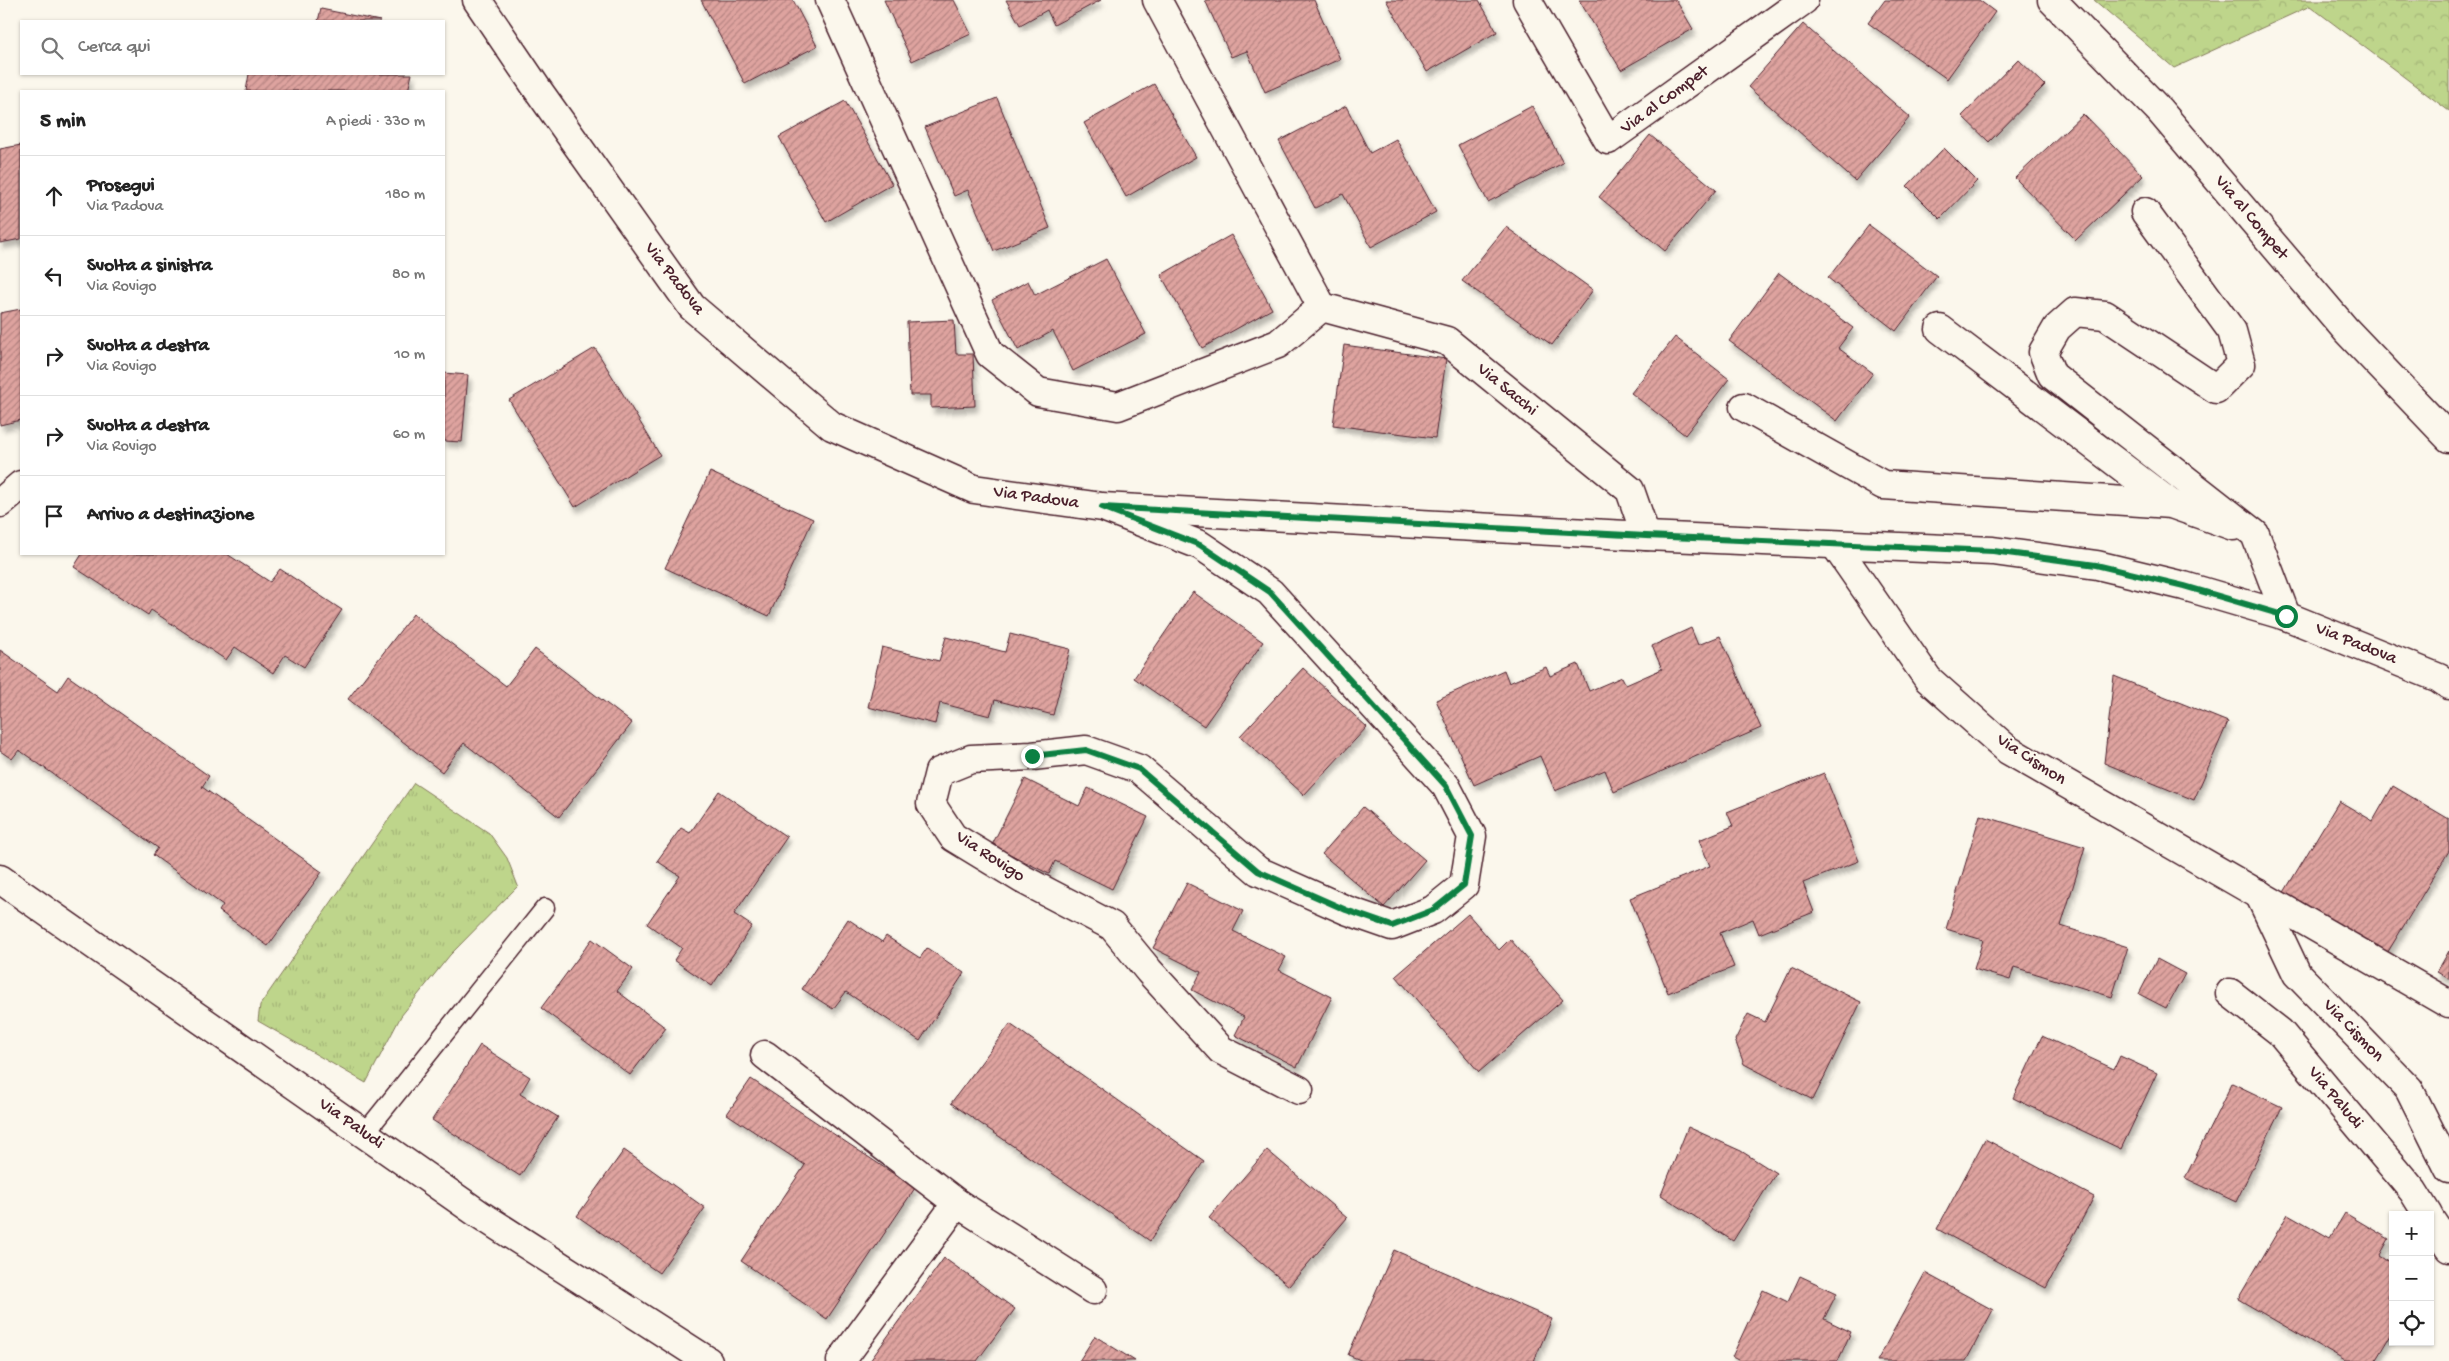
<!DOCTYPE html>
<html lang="it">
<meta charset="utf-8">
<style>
:root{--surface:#fff;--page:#f2f2f2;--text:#222;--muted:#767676;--line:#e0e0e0}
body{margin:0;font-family:"Gochi Hand",sans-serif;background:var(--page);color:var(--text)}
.controls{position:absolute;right:15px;bottom:15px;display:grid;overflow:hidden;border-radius:0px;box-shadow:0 1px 4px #0004}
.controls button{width:45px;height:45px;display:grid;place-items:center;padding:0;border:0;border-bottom:1px solid var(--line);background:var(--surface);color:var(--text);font:25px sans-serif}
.stop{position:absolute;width:15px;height:15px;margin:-11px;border:4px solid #0b8043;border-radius:50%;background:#fff}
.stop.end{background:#0b8043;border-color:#fff;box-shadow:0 1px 5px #0008}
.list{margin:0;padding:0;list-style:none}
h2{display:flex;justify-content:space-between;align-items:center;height:65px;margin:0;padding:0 20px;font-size:21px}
h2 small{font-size:16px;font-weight:400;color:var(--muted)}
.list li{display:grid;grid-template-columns:32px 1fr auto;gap:15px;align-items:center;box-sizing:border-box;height:80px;padding:0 20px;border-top:1px solid var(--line)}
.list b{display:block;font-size:19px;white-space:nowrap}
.list p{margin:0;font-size:16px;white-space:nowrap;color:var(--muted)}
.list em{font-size:16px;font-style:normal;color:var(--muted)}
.icon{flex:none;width:28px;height:28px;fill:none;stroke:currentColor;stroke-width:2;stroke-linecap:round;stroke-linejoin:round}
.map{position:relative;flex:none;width:2449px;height:1361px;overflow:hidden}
.search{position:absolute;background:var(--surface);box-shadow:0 1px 4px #0004;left:20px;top:20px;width:425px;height:55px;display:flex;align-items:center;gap:12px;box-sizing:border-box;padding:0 18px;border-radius:0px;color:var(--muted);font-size:19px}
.panel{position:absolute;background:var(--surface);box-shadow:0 1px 4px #0004;left:20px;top:90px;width:425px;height:465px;border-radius:0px}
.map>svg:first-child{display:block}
</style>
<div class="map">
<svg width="2449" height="1361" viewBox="0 0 2449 1361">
<defs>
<pattern id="forest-crowns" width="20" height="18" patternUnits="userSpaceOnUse" patternTransform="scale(1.25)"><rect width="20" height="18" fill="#bed58b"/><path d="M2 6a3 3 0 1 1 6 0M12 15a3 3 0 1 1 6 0" fill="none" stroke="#a5b678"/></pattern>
<pattern id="park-tufts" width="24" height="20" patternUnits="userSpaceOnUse" patternTransform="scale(1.25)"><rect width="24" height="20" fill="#bed58b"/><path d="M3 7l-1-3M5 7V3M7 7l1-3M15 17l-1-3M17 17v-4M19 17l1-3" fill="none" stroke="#a5b678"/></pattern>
<pattern id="building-hatch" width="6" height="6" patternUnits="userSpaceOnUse" patternTransform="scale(1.25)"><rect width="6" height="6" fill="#dea39f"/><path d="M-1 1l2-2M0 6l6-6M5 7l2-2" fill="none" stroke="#b68482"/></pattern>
<filter id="shadow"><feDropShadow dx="3" dy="5.5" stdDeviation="2.5" flood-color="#0004"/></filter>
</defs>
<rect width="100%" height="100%" fill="#fbf7ec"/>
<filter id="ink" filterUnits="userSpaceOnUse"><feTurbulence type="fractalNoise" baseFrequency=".02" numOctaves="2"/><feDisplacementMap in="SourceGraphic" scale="10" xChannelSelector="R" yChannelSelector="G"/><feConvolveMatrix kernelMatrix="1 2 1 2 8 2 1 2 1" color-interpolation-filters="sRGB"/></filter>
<g filter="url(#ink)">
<polygon fill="url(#forest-crowns)" stroke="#847a5b" points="2094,0 2449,0 2449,111 2310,6 2174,68"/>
<polygon fill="url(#park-tufts)" stroke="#847a5b" points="414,783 489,833 507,858 518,886 450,955 401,1016 366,1083 258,1021 260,1005"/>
<g fill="url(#building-hatch)" stroke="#4a1f2b" filter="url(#shadow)">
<polygon points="701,0 793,0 817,46 745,84"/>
<polygon points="884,0 954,0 971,34 912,61"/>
<polygon points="1006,0 1101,0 1054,25 1047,10 1020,25"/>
<polygon points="1205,0 1314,0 1340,59 1265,92 1247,51 1231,57"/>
<polygon points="1386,0 1479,0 1497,32 1427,72"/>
<polygon points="1579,0 1676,0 1693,29 1621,70"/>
<polygon points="1885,0 1979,0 1995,12 1947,79 1868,23"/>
<polygon points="321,9 380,21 318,21"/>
<polygon points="1803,24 1910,117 1855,181 1748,87"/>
<polygon points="2018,59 2045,85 1989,142 1962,116"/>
<polygon points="249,74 412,74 408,91 246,91"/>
<polygon points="1154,84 1196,157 1126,197 1084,123"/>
<polygon points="997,98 1050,228 994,251 968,190 954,196 925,127"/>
<polygon points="845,101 892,184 826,222 779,137"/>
<polygon points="1346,106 1370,153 1396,139 1436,212 1371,247 1343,194 1315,208 1279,141"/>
<polygon points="1532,106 1563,163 1488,202 1458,145"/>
<polygon points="2083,114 2143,176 2076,240 2015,178"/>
<polygon points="1650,135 1716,190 1665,251 1599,197"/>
<polygon points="21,145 21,239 0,243 0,149"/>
<polygon points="1944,148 1977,181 1940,219 1907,186"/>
<polygon points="1869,225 1937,276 1896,331 1828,278"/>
<polygon points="1506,227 1593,290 1552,345 1462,281"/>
<polygon points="1231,235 1272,309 1202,348 1161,275"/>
<polygon points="1106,259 1146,334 1073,371 1053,331 1018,350 992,300 1028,281 1035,295"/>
<polygon points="1779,273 1853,328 1838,348 1873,373 1837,421 1729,341"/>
<polygon points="21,309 21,420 0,425 0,313"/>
<polygon points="954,320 956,354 973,354 975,406 931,408 931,395 910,395 907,322"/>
<polygon points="1675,337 1729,379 1685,435 1631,393"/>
<polygon points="1344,345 1446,359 1435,438 1333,425"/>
<polygon points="595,348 660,455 575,507 509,400"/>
<polygon points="444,373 468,375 462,442 444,441"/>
<polygon points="710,472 813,519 769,616 665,568"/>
<polygon points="82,554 227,554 270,582 280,569 342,610 304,667 285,655 273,673 235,647 226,660 151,610 148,615 74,567"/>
<polygon points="1193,592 1263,642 1204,726 1134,678"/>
<polygon points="413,614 506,686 535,649 632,723 559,817 464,743 442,772 348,699"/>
<polygon points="1691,628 1698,645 1720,636 1761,728 1614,792 1605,770 1555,791 1540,756 1474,785 1436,700 1504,670 1509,683 1546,667 1550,676 1578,664 1589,691 1622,677 1626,685 1662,669 1652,646"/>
<polygon points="1010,634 1070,649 1053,715 995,700 990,716 940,703 935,724 868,707 882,647 939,661 946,637 1005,652"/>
<polygon points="0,650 58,691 68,676 209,776 202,787 322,872 268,946 219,911 223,905 153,855 158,848 19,750 12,759 0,751"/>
<polygon points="1303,668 1367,727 1304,795 1240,736"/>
<polygon points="2114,676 2228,722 2194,800 2104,763"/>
<polygon points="1824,773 1859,861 1803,883 1814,912 1759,934 1753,919 1720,933 1734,967 1668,993 1630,898 1710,866 1699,840 1733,826 1727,812"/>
<polygon points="1025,779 1079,806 1088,788 1148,817 1112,889 1055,861 1049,874 992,845"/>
<polygon points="2393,786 2449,819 2449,851 2386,955 2283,894 2339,801 2373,821"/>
<polygon points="719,791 787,837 734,914 752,926 712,986 674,960 682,948 647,924 680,876 657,861 681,828 690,833"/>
<polygon points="1363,807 1425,860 1384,907 1322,854"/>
<polygon points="1980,815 2085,847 2061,926 2128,947 2112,997 2014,967 2010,980 1974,969 1983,940 1946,929"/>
<polygon points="1187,883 1243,911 1233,931 1286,957 1279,970 1332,997 1297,1067 1235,1035 1244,1017 1192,990 1201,972 1153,948"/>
<polygon points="1468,914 1499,950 1510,939 1563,1000 1479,1072 1396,976"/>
<polygon points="848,919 882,942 886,936 920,958 927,948 964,973 920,1041 846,992 833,1009 802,989"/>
<polygon points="592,939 633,969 617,991 666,1028 630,1075 541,1008"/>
<polygon points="2449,951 2449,979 2437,972"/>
<polygon points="2157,959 2185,974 2166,1008 2139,994"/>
<polygon points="1791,968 1861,1002 1813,1100 1744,1064 1735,1040 1748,1014 1765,1022"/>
<polygon points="1010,1024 1204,1161 1150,1241 951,1103"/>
<polygon points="2042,1036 2114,1069 2120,1056 2157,1073 2121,1149 2013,1098"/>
<polygon points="480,1045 530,1077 520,1094 558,1117 520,1176 432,1120"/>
<polygon points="751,1079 915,1188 827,1319 741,1261 805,1165 727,1114"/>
<polygon points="2232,1083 2282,1107 2236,1202 2185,1178"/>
<polygon points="1688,1127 1741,1151 1776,1173 1733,1241 1661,1195"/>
<polygon points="1985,1139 2094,1197 2046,1288 1937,1229"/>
<polygon points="624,1150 705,1208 659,1273 577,1216"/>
<polygon points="1267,1150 1347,1218 1289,1286 1209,1218"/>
<polygon points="2345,1213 2389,1239 2380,1255 2393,1263 2393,1289 2387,1298 2393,1301 2393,1331 2375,1361 2345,1361 2238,1299 2288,1214 2330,1238"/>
<polygon points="1394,1250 1552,1319 1534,1361 1363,1361 1348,1355"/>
<polygon points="944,1258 1015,1309 977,1361 870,1361"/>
<polygon points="1925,1273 1993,1310 1966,1361 1877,1361"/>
<polygon points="1800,1276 1837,1293 1824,1319 1851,1332 1838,1361 1740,1361 1732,1357 1763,1290 1788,1302"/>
<polygon points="1095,1336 1135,1361 1079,1361"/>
</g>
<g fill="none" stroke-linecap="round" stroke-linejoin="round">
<defs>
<polyline id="service" points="365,1133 545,908"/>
<g id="minor">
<polyline points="830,0 990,354 1038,392 1118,406 1278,344 1322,307 1157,0"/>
<polyline points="1527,0 1608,140 1804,0"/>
<polyline points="2052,0 2159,110 2346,330 2449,438"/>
<polyline points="2145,212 2232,331 2241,364 2216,389 2105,315 2075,312 2057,328 2043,352 2052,375 2255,534 2286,616"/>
<polyline points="1322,307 1447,341 1630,490 1646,536"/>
<polyline points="1940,329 2171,504"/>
<polyline points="1744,407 1883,485 2171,504 2233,526"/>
<polyline points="0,503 21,485"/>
<polyline points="1108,509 1200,545 1270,592 1446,786 1472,836 1464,885 1433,910 1392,926 1346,910 1258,871 1139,769 1086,750 1032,756 971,759 939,772 931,804 953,837 1022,879 1112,926 1149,971 1221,1050 1299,1090"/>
<polyline points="1835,545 1928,679 2008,750 2449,1004"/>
<polyline points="0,879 479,1214 708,1361"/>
<polyline points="2259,894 2297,974 2409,1089 2449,1169"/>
<polyline points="2230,993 2280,1032 2413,1191 2428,1215"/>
<polyline points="765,1055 957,1203 1093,1290"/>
<polyline points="2430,1219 2449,1248"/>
<polyline points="841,1361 957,1203"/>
</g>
<polyline id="secondary" points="477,0 538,90 692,307 832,426 974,489 1102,507 1646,536 1993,551 2097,565 2184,586 2286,616 2439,678 2449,685"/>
</defs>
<use href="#service" stroke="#4a1f2b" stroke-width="21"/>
<use href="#minor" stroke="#4a1f2b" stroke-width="31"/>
<use href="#secondary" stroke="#4a1f2b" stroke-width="31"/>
<use href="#service" stroke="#fbf7ec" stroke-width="18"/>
<use href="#minor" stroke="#fbf7ec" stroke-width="28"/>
<use href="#secondary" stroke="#fbf7ec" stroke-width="28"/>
</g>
</g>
<g fill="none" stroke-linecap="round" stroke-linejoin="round" filter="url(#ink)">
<polyline stroke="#0b8043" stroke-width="6" points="1032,756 1086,750 1139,769 1258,871 1346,910 1392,926 1433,910 1464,885 1472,836 1446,786 1270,592 1200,545 1102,507 1646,536 1993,551 2096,565 2184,586 2286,616"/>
</g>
<g text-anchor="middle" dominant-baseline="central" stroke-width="4" stroke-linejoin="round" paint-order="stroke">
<g font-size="18" fill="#4a1f2b" stroke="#fbf7ec">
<text transform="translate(1665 100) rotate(-36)">Via al Compet</text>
<text transform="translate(2251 218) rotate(50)">Via al Compet</text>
<text transform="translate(674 279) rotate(52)">Via Padova</text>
<text transform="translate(1507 390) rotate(39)">Via Sacchi</text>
<text transform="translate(1036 498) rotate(8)">Via Padova</text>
<text transform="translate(2356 644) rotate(22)">Via Padova</text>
<text transform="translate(2031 760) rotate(33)">Via Cismon</text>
<text transform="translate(990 857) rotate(33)">Via Rovigo</text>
<text transform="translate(2353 1031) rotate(46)">Via Cismon</text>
<text transform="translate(2335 1098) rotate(50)">Via Paludi</text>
<text transform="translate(351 1124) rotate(35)">Via Paludi</text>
</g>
</g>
</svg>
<div class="controls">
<button>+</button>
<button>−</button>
<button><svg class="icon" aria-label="locate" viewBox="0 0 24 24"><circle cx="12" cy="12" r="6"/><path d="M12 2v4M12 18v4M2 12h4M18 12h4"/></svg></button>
</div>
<div class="stop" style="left:2286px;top:616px"></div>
<div class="stop end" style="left:1032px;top:756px"></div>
<div class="search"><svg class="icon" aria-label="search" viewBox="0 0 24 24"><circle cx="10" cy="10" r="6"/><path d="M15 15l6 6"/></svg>Cerca qui</div>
<section class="panel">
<h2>5 min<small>A piedi · 330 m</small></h2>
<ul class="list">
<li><svg class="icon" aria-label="ahead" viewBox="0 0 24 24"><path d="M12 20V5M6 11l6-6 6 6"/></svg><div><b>Prosegui</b><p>Via Padova</p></div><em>180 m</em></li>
<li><svg class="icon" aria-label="left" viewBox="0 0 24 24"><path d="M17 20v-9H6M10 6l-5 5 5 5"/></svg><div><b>Svolta a sinistra</b><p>Via Rovigo</p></div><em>80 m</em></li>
<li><svg class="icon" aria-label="right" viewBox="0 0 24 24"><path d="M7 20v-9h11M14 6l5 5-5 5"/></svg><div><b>Svolta a destra</b><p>Via Rovigo</p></div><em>10 m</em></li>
<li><svg class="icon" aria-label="right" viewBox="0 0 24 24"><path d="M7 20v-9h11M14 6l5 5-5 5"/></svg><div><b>Svolta a destra</b><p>Via Rovigo</p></div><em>60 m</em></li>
<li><svg class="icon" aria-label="arrive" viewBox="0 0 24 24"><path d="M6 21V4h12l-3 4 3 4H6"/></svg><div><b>Arrivo a destinazione</b></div></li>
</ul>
</section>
</div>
